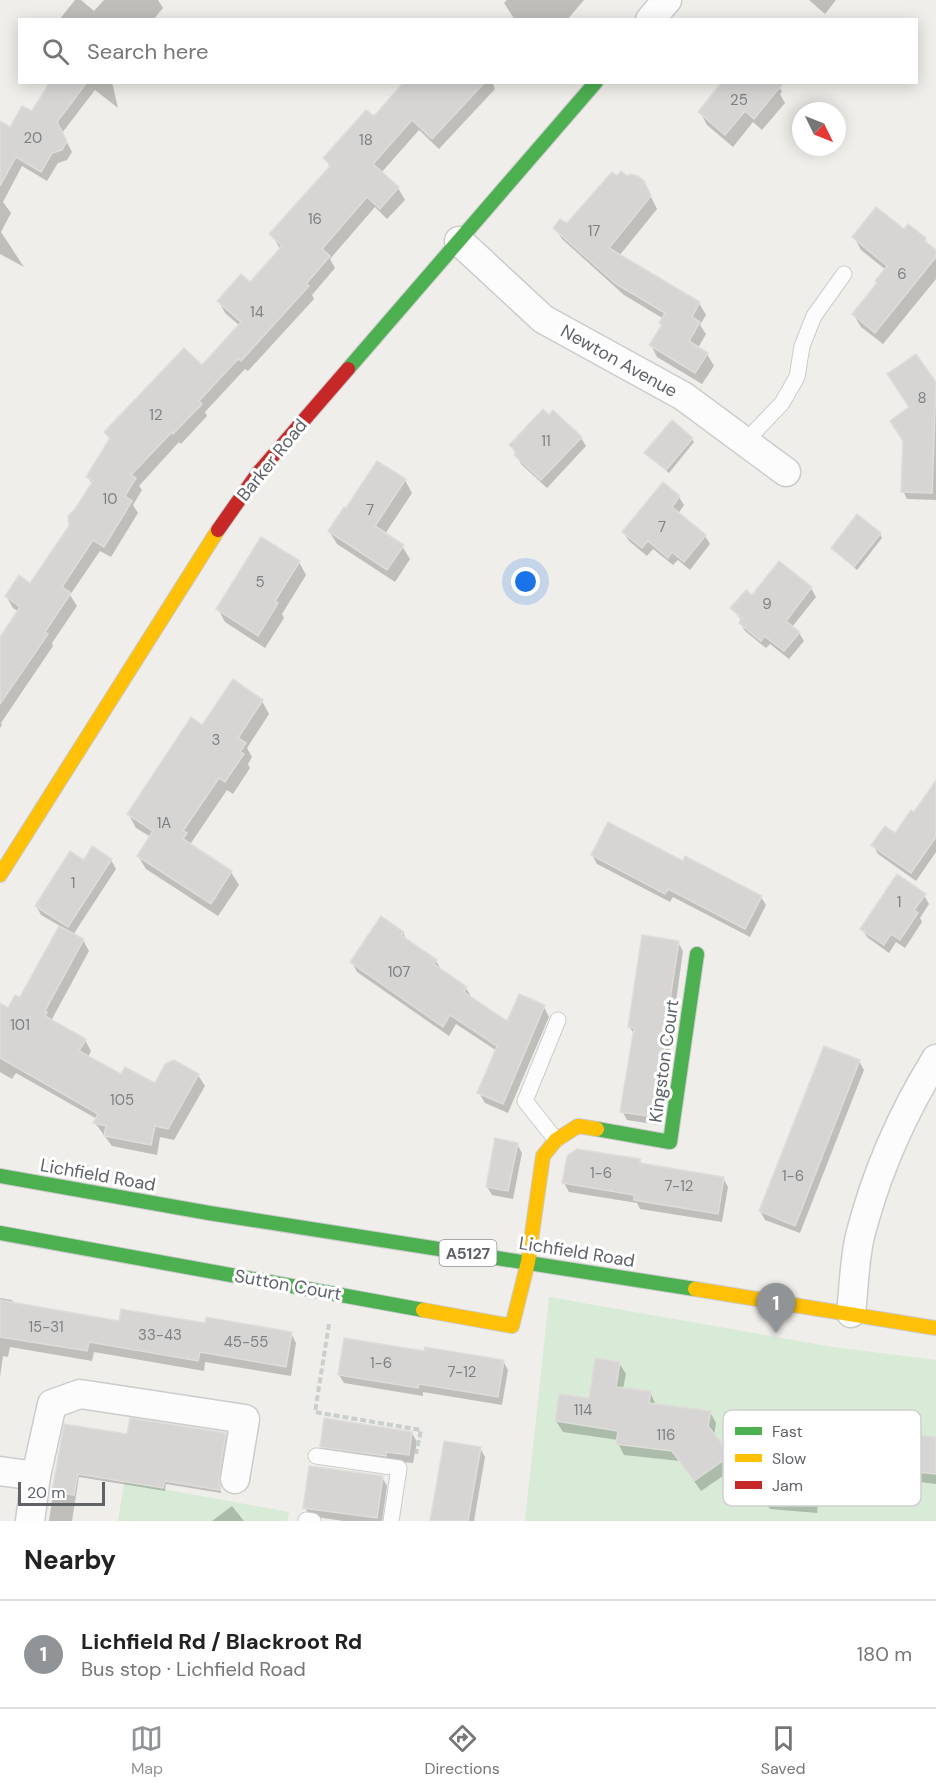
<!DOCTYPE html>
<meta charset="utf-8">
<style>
:root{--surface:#fff;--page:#f6f6f6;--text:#222;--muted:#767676;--line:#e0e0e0;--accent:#919496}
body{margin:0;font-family:"DM Sans",sans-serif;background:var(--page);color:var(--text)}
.compass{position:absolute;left:792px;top:102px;width:54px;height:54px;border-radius:50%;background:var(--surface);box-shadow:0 3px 15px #0003;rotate:133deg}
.scale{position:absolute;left:18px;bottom:15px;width:87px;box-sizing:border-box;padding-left:6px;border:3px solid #5f6368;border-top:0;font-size:16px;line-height:21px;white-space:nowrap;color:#5f6368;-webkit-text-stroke:4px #fff;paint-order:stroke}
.you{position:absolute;left:526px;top:582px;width:21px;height:21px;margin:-15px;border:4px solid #fff;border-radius:50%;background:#1a73e8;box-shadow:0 0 0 9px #1a73e833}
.badge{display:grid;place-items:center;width:39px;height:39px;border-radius:50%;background:var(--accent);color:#fff;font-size:20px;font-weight:700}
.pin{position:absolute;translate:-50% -50px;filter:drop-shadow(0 2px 3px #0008)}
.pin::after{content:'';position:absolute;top:32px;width:21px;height:18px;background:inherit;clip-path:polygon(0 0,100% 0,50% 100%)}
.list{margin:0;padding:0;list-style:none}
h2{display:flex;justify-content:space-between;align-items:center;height:78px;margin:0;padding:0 24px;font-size:26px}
h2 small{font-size:20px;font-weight:400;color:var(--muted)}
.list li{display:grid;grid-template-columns:39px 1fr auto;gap:18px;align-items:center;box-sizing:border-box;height:108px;padding:0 24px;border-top:2px solid var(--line)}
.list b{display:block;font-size:22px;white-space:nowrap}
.list p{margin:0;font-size:20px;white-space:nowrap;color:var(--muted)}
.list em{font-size:20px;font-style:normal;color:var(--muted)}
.icon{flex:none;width:33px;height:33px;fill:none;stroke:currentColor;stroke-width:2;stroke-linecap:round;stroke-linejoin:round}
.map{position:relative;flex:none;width:936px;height:1521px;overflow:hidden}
.search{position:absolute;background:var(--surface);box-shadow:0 3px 15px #0003;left:18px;right:18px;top:18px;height:66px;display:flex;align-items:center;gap:15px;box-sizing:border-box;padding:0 21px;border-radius:0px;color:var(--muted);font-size:22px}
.sheet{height:186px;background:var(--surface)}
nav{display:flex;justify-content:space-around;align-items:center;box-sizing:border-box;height:84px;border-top:2px solid var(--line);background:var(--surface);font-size:16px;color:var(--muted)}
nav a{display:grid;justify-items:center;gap:3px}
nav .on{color:var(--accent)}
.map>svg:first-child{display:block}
</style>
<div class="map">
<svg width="936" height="1521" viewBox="0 0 936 1521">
<rect width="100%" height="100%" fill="#efeeea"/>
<g fill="#d8ebd6">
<polygon points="549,1297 833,1347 936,1360 936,1521 525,1521"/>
<polygon points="124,1482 289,1512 287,1521 118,1521"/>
</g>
<g fill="#0003">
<polygon points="75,0 81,0 94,11 104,0 158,0 163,8 153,20 59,20"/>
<polygon points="507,0 584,0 567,20 515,20 504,3"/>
<polygon points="809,0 836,0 825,14"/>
<polygon points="49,82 112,82 118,108 95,90 62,133 72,152 67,160 58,163 47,181 22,166 3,202 11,213 1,232 24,267 0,254 0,123 11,129 32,113"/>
<polygon points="408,82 492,82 495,89 439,149 419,130 381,173 398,188 405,200 387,219 375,207 330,259 335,268 312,295 314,299 248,371 245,369 205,412 207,416 181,444 179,442 139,486 142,490 133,505 138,513 111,557 100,551 70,595 77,606 52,643 53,646 1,723 2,725 0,728 0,640 19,612 13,608 6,596 31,585 70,527 76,510 92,484 88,477 110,440 106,433 202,367 240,326 225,313 219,301 250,284 281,250 271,234 330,167 325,158 374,118"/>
<polygon points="718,82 777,82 782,92 780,94 785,103 762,130 753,122 733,147 707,125 700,112 720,86"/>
<polygon points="650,195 657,209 619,256 699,303 706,315 700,325 706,334 698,348 707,354 714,366 702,384 657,357 651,345 663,326 661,323 664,319 624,295 562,239 555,228"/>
<polygon points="904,231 925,239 929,246 936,252 936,279 883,344 861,327 853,314 878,284 886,270 861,250 854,237"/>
<polygon points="916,356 936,385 936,500 907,499 903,491"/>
<polygon points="581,438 586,446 547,488 521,464 511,445"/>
<polygon points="692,439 694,442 669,473 646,453"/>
<polygon points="405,480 412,493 385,534 402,546 410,559 395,582 337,544 329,531 346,510"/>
<polygon points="679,497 684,505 678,514 705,536 710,544 690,570 678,560 673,565 653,549 647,556 629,541 624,533"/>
<polygon points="880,534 882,538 857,570 832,548"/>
<polygon points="299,562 306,575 282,614 284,618 265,648 225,622 218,609"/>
<polygon points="779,563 811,588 816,597 792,627 799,633 804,641 789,659 770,644 766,648 745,631 740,623 742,621 732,608 752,597"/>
<polygon points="262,701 269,714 247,748 252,757 248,764 250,768 233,794 227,790 191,843 193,847 231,872 239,885 218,916 146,869 138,856 151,837 136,828 129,815 202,727"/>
<polygon points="936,782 936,852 916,881 878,854 873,845 895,835 914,814"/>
<polygon points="93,848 111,860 116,869 73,935 83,940 89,951 51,1021 85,1040 91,1051 88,1057 121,1076 156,1085 198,1075 205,1086 174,1140 160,1137 157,1155 112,1146 95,1123 97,1119 16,1073 12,1079 0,1072 0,1005 8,1010 21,999 60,926 41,915 36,906 84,862"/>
<polygon points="592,855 683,863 761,897 766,905 750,937 673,897 670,902 597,864"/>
<polygon points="924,895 929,904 920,918 922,922 905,948 896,942 889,953 867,937 862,929"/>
<polygon points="403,933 408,942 436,961 442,971 466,988 472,998 508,1023 544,1007 549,1017 508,1113 485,1103 479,1093 497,1051 456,1024 449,1036 357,972 352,962"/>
<polygon points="678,942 683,951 659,1125 627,1120 622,1111 634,1034 629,1026"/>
<polygon points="859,1061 864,1070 800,1233 765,1220 760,1211"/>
<polygon points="517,1144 522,1153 513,1199 492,1195 487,1187"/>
<polygon points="640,1160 642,1165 723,1178 728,1187 722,1222 640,1209 637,1203 569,1192 564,1183"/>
<polygon points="0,1298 12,1300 15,1304 120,1322 206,1325 291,1333 296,1343 291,1376 205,1362 204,1371 94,1352 92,1361 10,1347 8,1357 3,1356 0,1377"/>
<polygon points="426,1353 503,1361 508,1370 502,1405 423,1392 423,1396 344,1383 339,1375"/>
<polygon points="619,1363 626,1374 623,1389 650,1392 656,1405 710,1412 716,1423 714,1436 736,1467 701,1491 680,1461 624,1455 618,1443 618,1440 563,1432 556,1421 590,1400"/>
<polygon points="412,1433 417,1442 413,1463 326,1455 321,1446"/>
<polygon points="225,1434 227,1438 220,1481 221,1493 166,1484 165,1491 79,1477 72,1521 49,1521 58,1460 128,1435"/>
<polygon points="891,1436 936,1439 936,1484 821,1470 817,1513 770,1509 764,1500 769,1441"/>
<polygon points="480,1448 485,1457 474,1521 432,1521"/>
<polygon points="382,1477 387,1486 382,1521 343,1521 310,1516 305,1508"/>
<polygon points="232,1506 244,1521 212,1521"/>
</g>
<g fill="#d6d5d3" stroke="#deddd9" stroke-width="1.5">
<polygon points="50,82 87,82 57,122 67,141 62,150 52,153 41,172 16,157 0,186 0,121 10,127 22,106 32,111"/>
<polygon points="404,82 485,82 432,139 412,120 373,164 399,187 380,209 367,197 322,249 330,256 306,284 309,286 241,361 238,359 199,401 202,404 173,434 172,432 131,475 136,478 125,496 132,501 104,547 93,540 62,587 71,593 45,632 48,634 0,704 0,637 20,607 5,596 19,575 30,583 69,526 68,516 75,509 93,481 86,477 110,438 104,432 184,348 202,365 241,322 217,301 241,274 250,282 282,246 269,234 331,165 323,158 366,110 374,116"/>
<polygon points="722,82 784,82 754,119 745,111 725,135 698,112"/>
<polygon points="621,171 627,176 631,174 638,176 644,181 651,196 609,248 700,302 692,317 700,322 689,341 708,353 695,373 649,345 662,325 659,323 665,313 616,284 553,228 560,219 567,223 612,172 617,176"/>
<polygon points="876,207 904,229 908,224 926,238 925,241 936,250 936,257 875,333 852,314 877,283 875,281 887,266 852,237"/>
<polygon points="916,354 936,382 932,493 901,492 903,441 890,421 909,407 887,374"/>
<polygon points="543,409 549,415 553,410 582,437 541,480 514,455 517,452 509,445"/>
<polygon points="672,420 693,438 666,470 644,453"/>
<polygon points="377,461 406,479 375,526 404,545 387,570 328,531 344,507 346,508"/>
<polygon points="663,482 680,496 672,507 706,535 684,562 672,552 668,558 648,541 642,548 622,532"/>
<polygon points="857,514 881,533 854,567 831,548"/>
<polygon points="261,537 300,561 275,601 278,603 258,636 216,609"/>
<polygon points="779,561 812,587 786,621 800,632 784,651 764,636 761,641 739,623 742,618 730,608 746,590 752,595"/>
<polygon points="233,679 263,700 238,738 246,743 240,752 244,754 225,782 219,778 183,831 187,833 183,839 232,871 211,904 137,856 153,831 127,814 191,717 202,725"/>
<polygon points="936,780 936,837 911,873 871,845 885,826 895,833 911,810 914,812"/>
<polygon points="608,822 683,861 685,856 762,896 745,929 668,889 665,894 591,855"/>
<polygon points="92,846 112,859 68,927 35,906 70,851 84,860"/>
<polygon points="897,874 926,894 914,910 918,913 900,940 891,934 884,945 860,929"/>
<polygon points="381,916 404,932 401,935 437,960 434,964 467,987 464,992 507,1021 519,994 545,1005 503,1104 477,1093 497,1046 450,1015 443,1027 350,962"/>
<polygon points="59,926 84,939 45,1011 47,1012 45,1016 86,1039 79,1051 121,1074 125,1067 155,1083 165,1064 174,1060 199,1074 168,1129 155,1126 151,1145 104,1136 106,1126 93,1123 98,1114 0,1058 0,1003 8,1008 15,995 20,997"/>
<polygon points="642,935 679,941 665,1032 667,1033 655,1117 620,1112 634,1028 628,1027"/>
<polygon points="824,1046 860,1060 795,1226 759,1211"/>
<polygon points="495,1138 518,1143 508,1191 486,1187"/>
<polygon points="577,1149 640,1159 640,1163 724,1177 718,1214 634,1200 634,1195 562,1183 567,1156"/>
<polygon points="0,1300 119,1321 121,1309 205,1323 206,1317 292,1332 286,1367 200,1352 198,1361 89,1342 87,1351 0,1337"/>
<polygon points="344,1338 424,1351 425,1347 504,1360 498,1397 419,1384 418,1388 338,1375"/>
<polygon points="595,1358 620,1362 616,1387 651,1391 649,1403 711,1411 708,1426 731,1455 694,1481 672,1451 616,1444 618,1431 555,1421 559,1394 589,1398"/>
<polygon points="130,1418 226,1433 219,1476 220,1490 165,1481 163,1488 78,1474 74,1495 52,1492 64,1424 127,1434"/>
<polygon points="324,1418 412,1432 409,1455 386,1452 386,1456 320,1447"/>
<polygon points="802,1424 890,1435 890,1432 936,1437 936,1474 816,1461 812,1504 763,1500 768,1440 780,1440 782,1425 802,1426"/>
<polygon points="444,1441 481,1447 468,1521 430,1521"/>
<polygon points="309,1466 383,1476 377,1518 303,1508"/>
</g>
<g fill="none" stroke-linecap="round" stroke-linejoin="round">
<defs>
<g id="lane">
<polyline points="745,442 782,403 797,377 802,346 814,316 844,274"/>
<polyline points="556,1140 525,1101 558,1020"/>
<polyline points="316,1456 399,1468 391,1521"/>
<polyline points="306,1520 313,1521"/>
</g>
<g id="street">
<polyline points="650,20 667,0"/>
<polyline points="459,241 543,319 683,396 786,472"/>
<path d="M851,1313C854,1288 854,1261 860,1236C876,1173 902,1114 936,1059"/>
<polyline points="0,1471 36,1476"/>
<polyline points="30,1521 36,1476 52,1404 80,1394 245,1419 235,1479"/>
</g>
<g id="fast">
<polyline points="348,369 596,82"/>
<polyline points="597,1129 670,1142 697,954"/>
<polyline points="0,1176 209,1213 695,1289"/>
<polyline points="0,1233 423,1310"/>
</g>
<g id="slow">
<polyline points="0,875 218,530"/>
<polyline points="695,1289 936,1328"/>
<polyline points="423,1310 512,1326 528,1262 543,1156 556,1140 578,1126 597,1129"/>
</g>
<polyline id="jam" points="218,530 258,473 348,369"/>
</defs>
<use href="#lane" stroke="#cbcccc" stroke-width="17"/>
<use href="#street" stroke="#cbcccc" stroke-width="31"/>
<use href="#fast" stroke="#cacacb" stroke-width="16"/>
<use href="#slow" stroke="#cacacb" stroke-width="16"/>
<use href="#jam" stroke="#cacacb" stroke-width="16"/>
<polyline stroke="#cacfcc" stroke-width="4" stroke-dasharray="6 3" stroke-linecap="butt" points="329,1324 315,1412 421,1430 416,1454"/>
<use href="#lane" stroke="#fdfcfc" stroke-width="15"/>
<use href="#street" stroke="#fdfcfc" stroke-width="28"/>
<use href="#fast" stroke="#4caf50" stroke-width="14"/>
<use href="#slow" stroke="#ffc107" stroke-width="14"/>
<use href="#jam" stroke="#c62828" stroke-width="14"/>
</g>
<g text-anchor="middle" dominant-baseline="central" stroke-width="6" stroke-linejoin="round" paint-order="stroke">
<g font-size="15" fill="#7e8184">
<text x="739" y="100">25</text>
<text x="33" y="138">20</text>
<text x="366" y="140">18</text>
<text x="315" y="219">16</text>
<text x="594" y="231">17</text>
<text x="902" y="274">6</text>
<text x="257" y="312">14</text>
<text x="922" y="398">8</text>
<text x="156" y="415">12</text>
<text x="546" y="441">11</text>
<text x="110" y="499">10</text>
<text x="370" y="510">7</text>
<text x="662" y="527">7</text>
<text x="260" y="582">5</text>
<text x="767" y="604">9</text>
<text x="216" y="740">3</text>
<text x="164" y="823">1A</text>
<text x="73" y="883">1</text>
<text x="899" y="902">1</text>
<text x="399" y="972">107</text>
<text x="20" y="1025">101</text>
<text x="122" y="1100">105</text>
<text x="601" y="1173">1-6</text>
<text x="793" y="1176">1-6</text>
<text x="679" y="1186">7-12</text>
<text x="46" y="1327">15-31</text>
<text x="160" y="1335">33-43</text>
<text x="246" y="1342">45-55</text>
<text x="381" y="1363">1-6</text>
<text x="462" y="1372">7-12</text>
<text x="583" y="1410">114</text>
<text x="666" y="1435">116</text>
</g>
<rect fill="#fff" stroke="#8f9295" stroke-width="1.5" x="439.5" y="1240" width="57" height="26" rx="4.5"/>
<g font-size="16" font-weight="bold" fill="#5f6368">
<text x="468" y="1253">A5127</text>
</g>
<g font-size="18" fill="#5f6368" stroke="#fff">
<text transform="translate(619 361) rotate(29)">Newton Avenue</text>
<text transform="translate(272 460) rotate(-51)">Barker Road</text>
<text transform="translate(664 1061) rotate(-82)">Kingston Court</text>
<text transform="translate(98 1175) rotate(10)">Lichfield Road</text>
<text transform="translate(577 1252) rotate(9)">Lichfield Road</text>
<text transform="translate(288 1285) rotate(10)">Sutton Court</text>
</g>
</g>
<rect x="723" y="1410" width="198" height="96" rx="9" fill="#fff" stroke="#cfd0d2" stroke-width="1.5"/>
<rect x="735" y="1427" width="27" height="8" fill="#4caf50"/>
<rect x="735" y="1454" width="27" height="8" fill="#ffc107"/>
<rect x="735" y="1481" width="27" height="8" fill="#c62828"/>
<g font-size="16" fill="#5f6368">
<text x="772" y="1437">Fast</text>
<text x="772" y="1464">Slow</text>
<text x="772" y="1491">Jam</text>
</g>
</svg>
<svg class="compass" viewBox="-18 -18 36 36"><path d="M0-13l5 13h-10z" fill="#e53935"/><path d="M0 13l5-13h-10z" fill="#767676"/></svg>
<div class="scale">20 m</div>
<div class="you"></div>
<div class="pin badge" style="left:776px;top:1333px">1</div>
<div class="search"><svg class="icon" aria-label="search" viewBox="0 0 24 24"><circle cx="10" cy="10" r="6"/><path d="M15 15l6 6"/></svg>Search here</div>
</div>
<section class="sheet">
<h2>Nearby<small></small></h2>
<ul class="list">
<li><span class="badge">1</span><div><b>Lichfield Rd / Blackroot Rd</b><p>Bus stop · Lichfield Road</p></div><em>180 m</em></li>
</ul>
</section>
<nav>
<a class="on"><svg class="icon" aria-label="map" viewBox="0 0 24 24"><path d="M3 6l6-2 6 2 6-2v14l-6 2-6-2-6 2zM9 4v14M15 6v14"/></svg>Map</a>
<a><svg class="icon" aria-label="directions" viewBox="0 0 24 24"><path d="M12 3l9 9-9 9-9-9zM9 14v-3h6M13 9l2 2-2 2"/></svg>Directions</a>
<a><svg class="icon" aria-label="saved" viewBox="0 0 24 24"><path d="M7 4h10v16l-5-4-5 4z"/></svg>Saved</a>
</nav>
